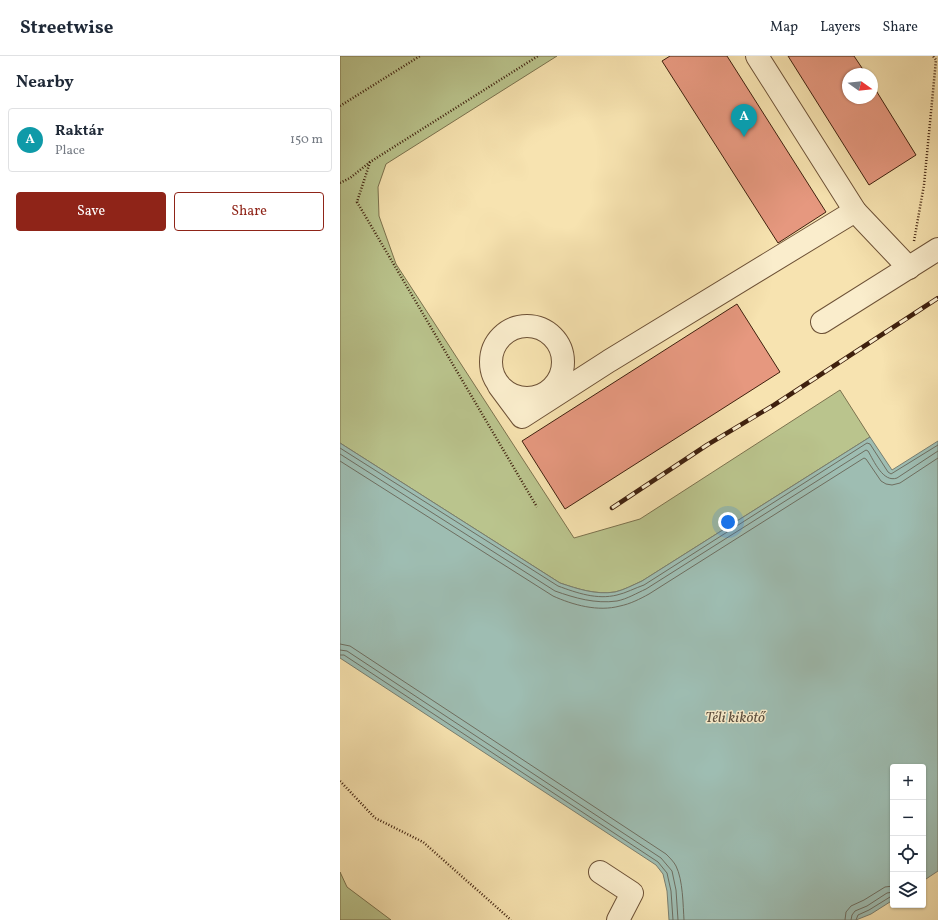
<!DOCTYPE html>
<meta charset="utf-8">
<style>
:root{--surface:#fff;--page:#f6f6f7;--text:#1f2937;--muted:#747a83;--line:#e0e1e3;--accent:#8f2418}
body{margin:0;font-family:Vollkorn,serif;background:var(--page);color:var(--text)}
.controls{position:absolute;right:12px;bottom:12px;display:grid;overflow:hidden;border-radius:4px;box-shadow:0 1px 3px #0004}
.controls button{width:36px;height:36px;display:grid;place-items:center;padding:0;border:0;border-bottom:1px solid var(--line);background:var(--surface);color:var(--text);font:20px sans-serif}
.compass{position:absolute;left:502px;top:12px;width:36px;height:36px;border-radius:50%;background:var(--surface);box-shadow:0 1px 3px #0004;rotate:105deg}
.you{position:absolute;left:388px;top:466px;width:14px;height:14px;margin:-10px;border:3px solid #fff;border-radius:50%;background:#1a73e8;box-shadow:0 0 0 6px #1a73e833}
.badge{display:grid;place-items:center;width:26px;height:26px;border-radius:50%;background:var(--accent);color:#fff;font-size:13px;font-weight:700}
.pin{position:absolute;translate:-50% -33px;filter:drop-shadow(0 1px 2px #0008)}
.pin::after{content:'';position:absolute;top:21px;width:14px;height:12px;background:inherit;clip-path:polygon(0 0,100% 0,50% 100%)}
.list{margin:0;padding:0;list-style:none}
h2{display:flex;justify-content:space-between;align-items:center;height:52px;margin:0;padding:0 16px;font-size:17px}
h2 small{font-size:13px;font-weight:400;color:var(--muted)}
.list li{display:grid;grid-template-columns:26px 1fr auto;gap:12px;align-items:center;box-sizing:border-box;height:64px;margin:0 8px 8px;padding:0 8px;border:1px solid var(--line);border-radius:4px}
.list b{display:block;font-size:15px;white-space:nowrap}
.list p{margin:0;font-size:13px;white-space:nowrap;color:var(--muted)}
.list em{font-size:13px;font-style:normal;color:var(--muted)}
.actions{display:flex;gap:8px;padding:12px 16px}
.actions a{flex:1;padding:9px 0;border:1px solid var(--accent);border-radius:4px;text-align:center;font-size:14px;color:var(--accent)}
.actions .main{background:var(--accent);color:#fff}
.icon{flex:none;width:22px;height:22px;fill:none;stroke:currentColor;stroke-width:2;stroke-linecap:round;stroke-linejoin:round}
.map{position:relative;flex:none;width:598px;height:864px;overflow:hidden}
header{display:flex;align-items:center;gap:24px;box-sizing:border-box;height:56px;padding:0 20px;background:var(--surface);border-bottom:1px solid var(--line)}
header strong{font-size:19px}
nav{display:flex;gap:22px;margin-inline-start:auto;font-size:14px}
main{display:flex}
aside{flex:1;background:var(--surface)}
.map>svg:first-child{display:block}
</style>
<header>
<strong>Streetwise</strong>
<nav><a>Map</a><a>Layers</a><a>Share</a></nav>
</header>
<main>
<aside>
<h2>Nearby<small></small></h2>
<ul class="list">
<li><span class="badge" style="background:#0f9aa8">A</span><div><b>Raktár</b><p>Place</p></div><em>150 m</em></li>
</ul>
<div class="actions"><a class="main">Save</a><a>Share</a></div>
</aside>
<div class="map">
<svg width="598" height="864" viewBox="0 0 598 864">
<rect width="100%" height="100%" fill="#f7e3b0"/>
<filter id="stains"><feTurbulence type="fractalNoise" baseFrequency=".005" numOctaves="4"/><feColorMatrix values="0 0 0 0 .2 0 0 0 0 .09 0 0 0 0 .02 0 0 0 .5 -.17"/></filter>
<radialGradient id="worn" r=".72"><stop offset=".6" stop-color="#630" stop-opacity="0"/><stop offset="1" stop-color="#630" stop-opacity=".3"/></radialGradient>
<g fill="#bac48d" stroke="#7c724e">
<path d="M0,0H217L46,108L38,131L39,160L56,208L234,482L300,463L500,334L530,381L302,525C293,529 284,534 275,536C256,539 238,533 220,527L0,387Z"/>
<polygon points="0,816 7,831 51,864 0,864"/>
</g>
<path fill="#9ebdb2" stroke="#787e70" d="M530,381L552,414L598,385V815L583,825V711H553V844L531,858L516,864H329L327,835L323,818L316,809L0,602V387L220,527C238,533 256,539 275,536C284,534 293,529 302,525Z"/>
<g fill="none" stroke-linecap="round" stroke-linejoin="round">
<g stroke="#6e6e60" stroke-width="1">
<path d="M0,392L218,530C237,537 257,544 277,539C286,537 295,532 304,529L527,387L530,388L548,416L551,418L598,389"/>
<path d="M0,398L215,535C235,542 255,548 277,545C287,543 297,537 306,533L526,394L528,395C534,405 543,427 557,422L598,395"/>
<path d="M0,405L213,540C233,549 258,556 280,550C290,548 300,543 309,538L524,402L526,403L541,425L546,428L552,429L560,427L598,402"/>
<path d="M0,588L10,590L326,798C330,802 334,806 336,810C343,824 343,849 344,864"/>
<polyline points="0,594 7,595 321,802 332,815 336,834 338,864"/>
<polyline points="0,599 4,599 318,806 327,817 331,835 333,864"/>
<polyline points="505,864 506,856 511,850 524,844 545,831 553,830"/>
<polyline points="511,864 512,859 515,855 527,850 547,837 553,836"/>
<polyline points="516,864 518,859 529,854 550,841 553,841"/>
</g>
</g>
<g fill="#e6987f" stroke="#3f200e">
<polygon points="330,0 387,0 486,156 438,187 322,5"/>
<polygon points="448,0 514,0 526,18 508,18 508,42 532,42 532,28 576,99 529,129"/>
<polygon points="397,248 440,316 225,453 182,385"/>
</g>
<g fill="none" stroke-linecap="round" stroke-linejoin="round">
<defs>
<g id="minor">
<polyline points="417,0 515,155 569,212"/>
<polyline points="482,266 598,193"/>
<circle cx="187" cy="306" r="36"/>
<polyline points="159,330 182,361 269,305 515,155"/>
<polyline points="260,816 292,837 278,864"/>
</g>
</defs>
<use href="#minor" stroke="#6d5136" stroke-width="24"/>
<g stroke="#3f200e" stroke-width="2.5" stroke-dasharray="1 2" stroke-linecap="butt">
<polyline points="0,50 80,0"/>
<polyline points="30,106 17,146 197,451"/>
<polyline points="0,127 10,122 30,106 198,0"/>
<polyline points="574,185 584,129 596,4 593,0"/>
<polyline points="0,725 35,762 83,786 171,864"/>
</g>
<use href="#minor" stroke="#faedcc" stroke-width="22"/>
<defs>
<polyline id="rail" points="272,452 367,389 434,349 598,242"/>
</defs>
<use href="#rail" stroke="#3f200e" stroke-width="4.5"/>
<use href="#rail" stroke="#faedcc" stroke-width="3" stroke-dasharray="9" stroke-linecap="butt"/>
</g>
<g text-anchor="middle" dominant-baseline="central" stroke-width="3" stroke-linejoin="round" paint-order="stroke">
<g font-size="15" font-style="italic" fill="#5c4f3f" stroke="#faedcc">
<text x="395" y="662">Téli kikötő</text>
</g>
</g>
<rect width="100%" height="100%" filter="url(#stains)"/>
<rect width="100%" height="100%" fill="url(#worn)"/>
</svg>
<div class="controls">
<button>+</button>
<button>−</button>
<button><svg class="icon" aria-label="locate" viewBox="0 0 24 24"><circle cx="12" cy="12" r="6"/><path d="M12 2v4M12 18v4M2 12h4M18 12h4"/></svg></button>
<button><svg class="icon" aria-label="layers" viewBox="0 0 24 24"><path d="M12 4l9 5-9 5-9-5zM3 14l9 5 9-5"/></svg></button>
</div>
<svg class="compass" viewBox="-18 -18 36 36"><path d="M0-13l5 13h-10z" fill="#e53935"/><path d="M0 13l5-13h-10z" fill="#747a83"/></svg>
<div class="you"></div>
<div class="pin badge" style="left:404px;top:81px;background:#0f9aa8">A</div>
</div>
</main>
